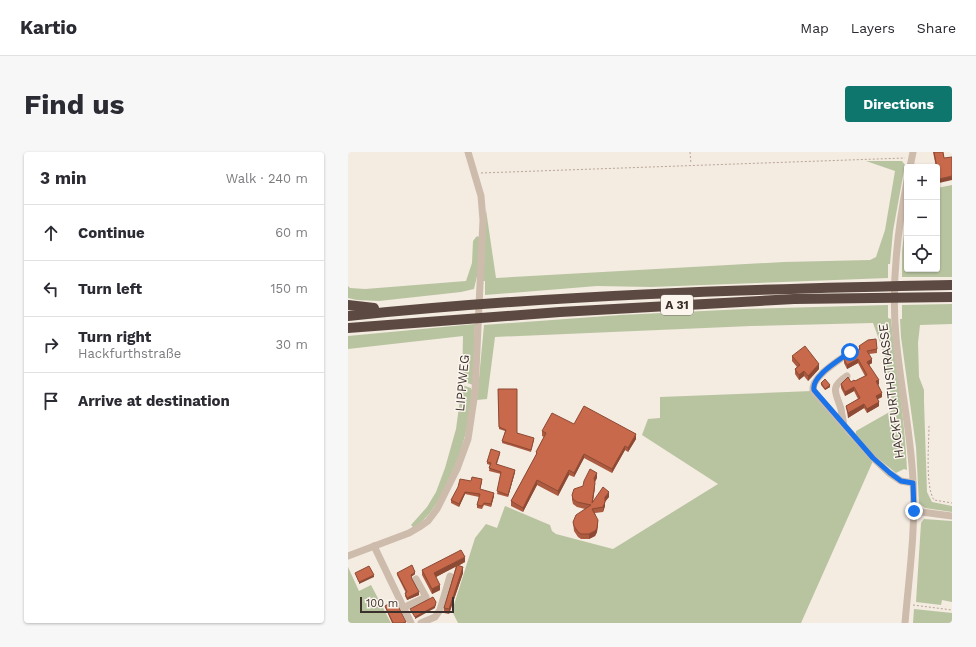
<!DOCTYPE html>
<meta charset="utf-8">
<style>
:root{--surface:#fff;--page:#f7f7f7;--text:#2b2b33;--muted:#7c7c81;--line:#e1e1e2;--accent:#0f766e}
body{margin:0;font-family:"Work Sans",sans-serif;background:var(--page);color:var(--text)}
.controls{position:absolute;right:12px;top:12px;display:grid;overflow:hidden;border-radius:4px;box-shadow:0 1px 3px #0004}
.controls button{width:36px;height:36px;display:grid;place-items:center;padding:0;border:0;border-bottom:1px solid var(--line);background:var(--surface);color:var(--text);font:20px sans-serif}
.scale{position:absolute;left:12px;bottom:10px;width:94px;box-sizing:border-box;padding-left:4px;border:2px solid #3b302b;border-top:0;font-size:11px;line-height:14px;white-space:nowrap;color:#3b302b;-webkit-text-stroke:3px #fbf5ee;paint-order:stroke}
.stop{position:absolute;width:12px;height:12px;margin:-9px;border:3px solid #1a73e8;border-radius:50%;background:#fff}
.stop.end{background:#1a73e8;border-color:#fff;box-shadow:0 1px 4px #0008}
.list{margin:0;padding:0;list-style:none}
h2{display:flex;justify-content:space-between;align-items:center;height:52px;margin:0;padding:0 16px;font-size:17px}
h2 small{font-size:13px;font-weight:400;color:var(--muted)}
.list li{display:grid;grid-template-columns:26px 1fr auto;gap:12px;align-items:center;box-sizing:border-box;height:56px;padding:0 16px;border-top:1px solid var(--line)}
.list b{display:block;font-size:15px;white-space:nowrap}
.list p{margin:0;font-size:13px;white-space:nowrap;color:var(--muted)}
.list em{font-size:13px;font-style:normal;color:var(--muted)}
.icon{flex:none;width:22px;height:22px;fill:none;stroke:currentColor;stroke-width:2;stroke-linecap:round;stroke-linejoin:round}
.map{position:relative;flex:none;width:604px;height:471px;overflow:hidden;border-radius:4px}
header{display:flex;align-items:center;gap:24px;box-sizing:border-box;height:56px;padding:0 20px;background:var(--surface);border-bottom:1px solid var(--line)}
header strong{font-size:19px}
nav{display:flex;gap:22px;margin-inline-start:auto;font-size:14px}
.intro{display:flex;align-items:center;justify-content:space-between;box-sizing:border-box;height:96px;padding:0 24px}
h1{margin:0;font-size:28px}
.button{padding:10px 18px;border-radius:4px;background:var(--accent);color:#fff;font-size:14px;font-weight:700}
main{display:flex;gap:24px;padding:0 24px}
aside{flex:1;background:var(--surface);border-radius:4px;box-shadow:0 1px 3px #0004}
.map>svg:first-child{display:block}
</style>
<header>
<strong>Kartio</strong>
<nav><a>Map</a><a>Layers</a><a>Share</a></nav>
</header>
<div class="intro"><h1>Find us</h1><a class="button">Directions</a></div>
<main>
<aside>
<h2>3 min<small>Walk · 240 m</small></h2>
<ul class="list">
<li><svg class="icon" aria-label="ahead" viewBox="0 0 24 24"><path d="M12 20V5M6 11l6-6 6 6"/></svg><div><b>Continue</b></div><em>60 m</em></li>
<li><svg class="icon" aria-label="left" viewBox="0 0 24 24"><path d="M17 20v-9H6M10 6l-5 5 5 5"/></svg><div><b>Turn left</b></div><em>150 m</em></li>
<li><svg class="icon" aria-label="right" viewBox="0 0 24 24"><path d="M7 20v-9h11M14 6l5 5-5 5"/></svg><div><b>Turn right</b><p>Hackfurthstraße</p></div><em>30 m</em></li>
<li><svg class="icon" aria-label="arrive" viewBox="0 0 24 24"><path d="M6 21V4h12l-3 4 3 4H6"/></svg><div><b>Arrive at destination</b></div></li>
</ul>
</aside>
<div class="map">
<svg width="604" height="471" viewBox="0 0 604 471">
<rect width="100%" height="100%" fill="#f4ebe1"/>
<g fill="#b8c4a0">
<polygon points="518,9 554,9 557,13 545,79 542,112 540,112 540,126 303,135 249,134 137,143 137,129 135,129 138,58 148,126 436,110 522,108 528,105 537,78 547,19"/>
<polygon points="604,33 604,125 554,125 554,99 559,57 559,117 589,117 589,36"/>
<polygon points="130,84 132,87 130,120 126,137 113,140 31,149 9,148 0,146 0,134 2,136 17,137 118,129 124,111 125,89 128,85"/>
<polygon points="604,152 604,172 572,173 570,191 571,225 576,238 576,250 579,340 584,350 604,354 604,360 577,356 571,351 568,295 553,185 552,167 554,167 554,153"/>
<path d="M540,153V166L543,167C548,217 557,267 559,318L556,317L548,321L527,304L508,284V279L545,258L537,204L525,171L403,174L147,185L139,247L129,248L136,173L272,163L397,157Z"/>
<polygon points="127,172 125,233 114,229 115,184 0,197 0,184"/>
<path d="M114,233L123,236L124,239C121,276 114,302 97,335C88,353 82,364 66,376L63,373L79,355L88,340L97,316L108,277Z"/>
<polygon points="464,239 500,283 525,309 453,471 110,471 104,459 127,386 138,372 149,376 157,354 202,373 204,379 208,382 265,397 370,332 294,283 300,267 312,266 312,245"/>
<polygon points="576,367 604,369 604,450 594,448 593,453 568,450 573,371"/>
<polygon points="0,415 11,439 23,433 43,471 0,471"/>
<polygon points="566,457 604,461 604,471 565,471"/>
</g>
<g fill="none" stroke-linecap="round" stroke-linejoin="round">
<g stroke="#b9a596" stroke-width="1" stroke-dasharray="2 2" stroke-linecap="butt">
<polyline points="342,0 343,12"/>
<polyline points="133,21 557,6"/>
<path d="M581,274C581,291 577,334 586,348L604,351"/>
<polyline points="565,453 604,458"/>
</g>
<g stroke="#cdbbac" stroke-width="7">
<polyline points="562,15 565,0"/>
<path d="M502,200C492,208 463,224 465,239L525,306L541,321L553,329L565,331"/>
<path d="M496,274C495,268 494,263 493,257C488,240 481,236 499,224"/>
<polyline points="566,359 604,364"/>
<polyline points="26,394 63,471"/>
<polyline points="0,404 61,381 73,374 80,369 89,357 109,317 120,287 127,240 135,68 133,44 120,0"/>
<polyline points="55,456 78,445 68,427"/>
<polyline points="73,471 87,465 92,458 102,424"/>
<path d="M557,471C561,424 568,376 565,329C563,281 552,233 548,185C543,132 549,81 559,29"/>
</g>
<g stroke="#5c4a42" stroke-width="10">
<polyline points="0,153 26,156"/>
<path d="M0,164C201,143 402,137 604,133"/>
<polyline points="0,176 212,160 446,147 604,145"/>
</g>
</g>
<g fill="#ac5a40">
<polygon points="585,0 595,0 596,6 591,31 589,20 589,15 588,15"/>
<polygon points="511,194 529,197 529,201 521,202 524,211 521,213 531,232 530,233 534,245 530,247 531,254 519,261 516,256 500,266 498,254 510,247 506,239 497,244 493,236 493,232 507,229 517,224 510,211 499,217 496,211 496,207 511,198"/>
<polygon points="444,204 471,217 460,229 456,224 451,228 447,222 447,217 449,215 444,209"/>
<polygon points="473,231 482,235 477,238 473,233"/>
<polygon points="150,237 169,281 186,288 183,300 154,291 157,279 151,277"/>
<polygon points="226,272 288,287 280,300 277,298 264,321 236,306 226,325 221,323 210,344 189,333 175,360 163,354 163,349 188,303 188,300 196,285 194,284 194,279"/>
<polygon points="152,302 149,312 167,320 160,345 149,342 153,322 141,319 142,313 139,312 139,310"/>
<polygon points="249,326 247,330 247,335 245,349 261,345 257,349 257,354 255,360 247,361 250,373 249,380 247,384 241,387 233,387 230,385 226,379 225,370 237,357 229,355 225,352 224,348 224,343 235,334"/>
<polygon points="134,330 132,337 146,344 143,355 136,353 134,357 129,356 129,353 131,345 117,342 111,355 103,351 103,348"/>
<polygon points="117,410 110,414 115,421 101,462 96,461 96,456 108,414 88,425 92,438 84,442 74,423 74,418"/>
<polygon points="49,421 67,422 63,425 64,427 71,443 59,448 57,444 57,441 58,441 49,423"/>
<polygon points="37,454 58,471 44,471 37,455"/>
</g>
<g fill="#8c4a34">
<polygon points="604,24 604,28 591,31 591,27"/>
<polygon points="510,207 510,211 499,217 499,213"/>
<polygon points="524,207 524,211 519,214 519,210"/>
<polygon points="471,212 471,217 460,229 460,224"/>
<polygon points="456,219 456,224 451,228 451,223"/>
<polygon points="531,228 531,232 528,234 528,229"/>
<polygon points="482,233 482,235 477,238 477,237"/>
<polygon points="506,235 506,239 497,244 497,240"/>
<polygon points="534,241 534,245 528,248 528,244"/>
<polygon points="531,250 531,254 519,261 519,257"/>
<polygon points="516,252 516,256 500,266 500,261"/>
<polygon points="288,282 288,287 280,300 280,296"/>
<polygon points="277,294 277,298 264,321 264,317"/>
<polygon points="236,302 236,306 226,325 226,321"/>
<polygon points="167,318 167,320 160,345 160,343"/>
<polygon points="221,318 221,323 210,344 210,339"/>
<polygon points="249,321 249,326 246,331 246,326"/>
<polygon points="189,328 189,333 175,360 175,356"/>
<polygon points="247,331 247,335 244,355 244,351"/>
<polygon points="117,340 117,342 111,355 111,352"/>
<polygon points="261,340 261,345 257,350 257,345"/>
<polygon points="146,341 146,344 143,355 143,352"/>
<polygon points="257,350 257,354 255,360 255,355"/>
<polygon points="250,368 249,380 247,384 241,387 241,382"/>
<polygon points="117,405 117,410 86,426 86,421"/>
<polygon points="115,415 115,421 101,462 101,457"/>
<polygon points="67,420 67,422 63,425 63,423"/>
<polygon points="26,423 26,425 11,432 11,430"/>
<polygon points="92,433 92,438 84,442 84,437"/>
<polygon points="71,440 71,443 59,448 59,446"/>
<polygon points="88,450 87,456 67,467 67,465"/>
</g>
<g fill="#c8694b" stroke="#8c4a34">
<polygon points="586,0 595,0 596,6 604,5 604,24 591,27"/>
<polygon points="528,187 529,197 519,199 524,207 519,210 531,228 528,229 534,241 528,244 531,250 519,257 516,252 500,261 498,254 512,246 506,235 497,240 493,232 500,225 503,230 506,228 507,229 519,223 510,207 499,213 496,207 512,197 511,194 520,188"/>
<polygon points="457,194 471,212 460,224 456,219 451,223 447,217 452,213 444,204"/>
<polygon points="477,227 482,233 477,237 473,231"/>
<polygon points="150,237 169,237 169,281 186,286 183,298 154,289 158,278 151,275"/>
<polygon points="236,254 288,282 280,296 277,294 264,317 236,302 226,321 221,318 210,339 189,328 175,356 163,349 189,301 188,300 198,281 194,279 204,261 226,272"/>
<polygon points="143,297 152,300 148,312 167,318 160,343 149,339 153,320 141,316 143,311 139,310"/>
<polygon points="242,317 249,321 246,326 247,331 244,351 255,335 261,340 257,345 257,350 255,355 244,357 250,368 249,376 247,379 241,382 233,382 230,380 226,374 225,370 228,363 243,353 229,350 225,347 224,343 226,337 235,334 236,329"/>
<polygon points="124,325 134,327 132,337 146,341 143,352 136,351 134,354 129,353 132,342 117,340 111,352 103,348 110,335 112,327 123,329"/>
<polygon points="113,398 117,405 86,421 92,433 84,437 74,418"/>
<polygon points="64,413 67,420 63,423 64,427 71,440 59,446 57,441 59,440 49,421"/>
<polygon points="109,413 115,415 101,457 96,456"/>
<polygon points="21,414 26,423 11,430 7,421"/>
<polygon points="85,445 88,450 87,454 67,465 62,457"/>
<polygon points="47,448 58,470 55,471 45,471 37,454"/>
</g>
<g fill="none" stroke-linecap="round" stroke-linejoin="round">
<path stroke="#1a73e8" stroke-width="5" d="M502,200C492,208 463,224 466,238L525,306L542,321L553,329L565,331L566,359"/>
</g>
<g text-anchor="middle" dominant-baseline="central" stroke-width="3" stroke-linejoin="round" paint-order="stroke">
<rect fill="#fbf5ee" stroke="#756b66" stroke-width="1" x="313" y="143" width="32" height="20" rx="3"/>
<g font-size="12" font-weight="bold" fill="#3b302b">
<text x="329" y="153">A 31</text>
</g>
<g font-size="13" fill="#3b302b" stroke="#fbf5ee">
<text transform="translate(114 231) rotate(-85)">LIPPWEG</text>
<text transform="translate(543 239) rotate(-97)">HACKFURTHSTRASSE</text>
</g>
</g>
</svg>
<div class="controls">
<button>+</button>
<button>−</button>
<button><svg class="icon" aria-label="locate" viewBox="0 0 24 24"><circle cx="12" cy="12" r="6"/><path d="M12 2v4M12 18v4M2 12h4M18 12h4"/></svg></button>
</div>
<div class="scale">100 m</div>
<div class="stop" style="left:502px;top:200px"></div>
<div class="stop end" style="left:566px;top:359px"></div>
</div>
</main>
